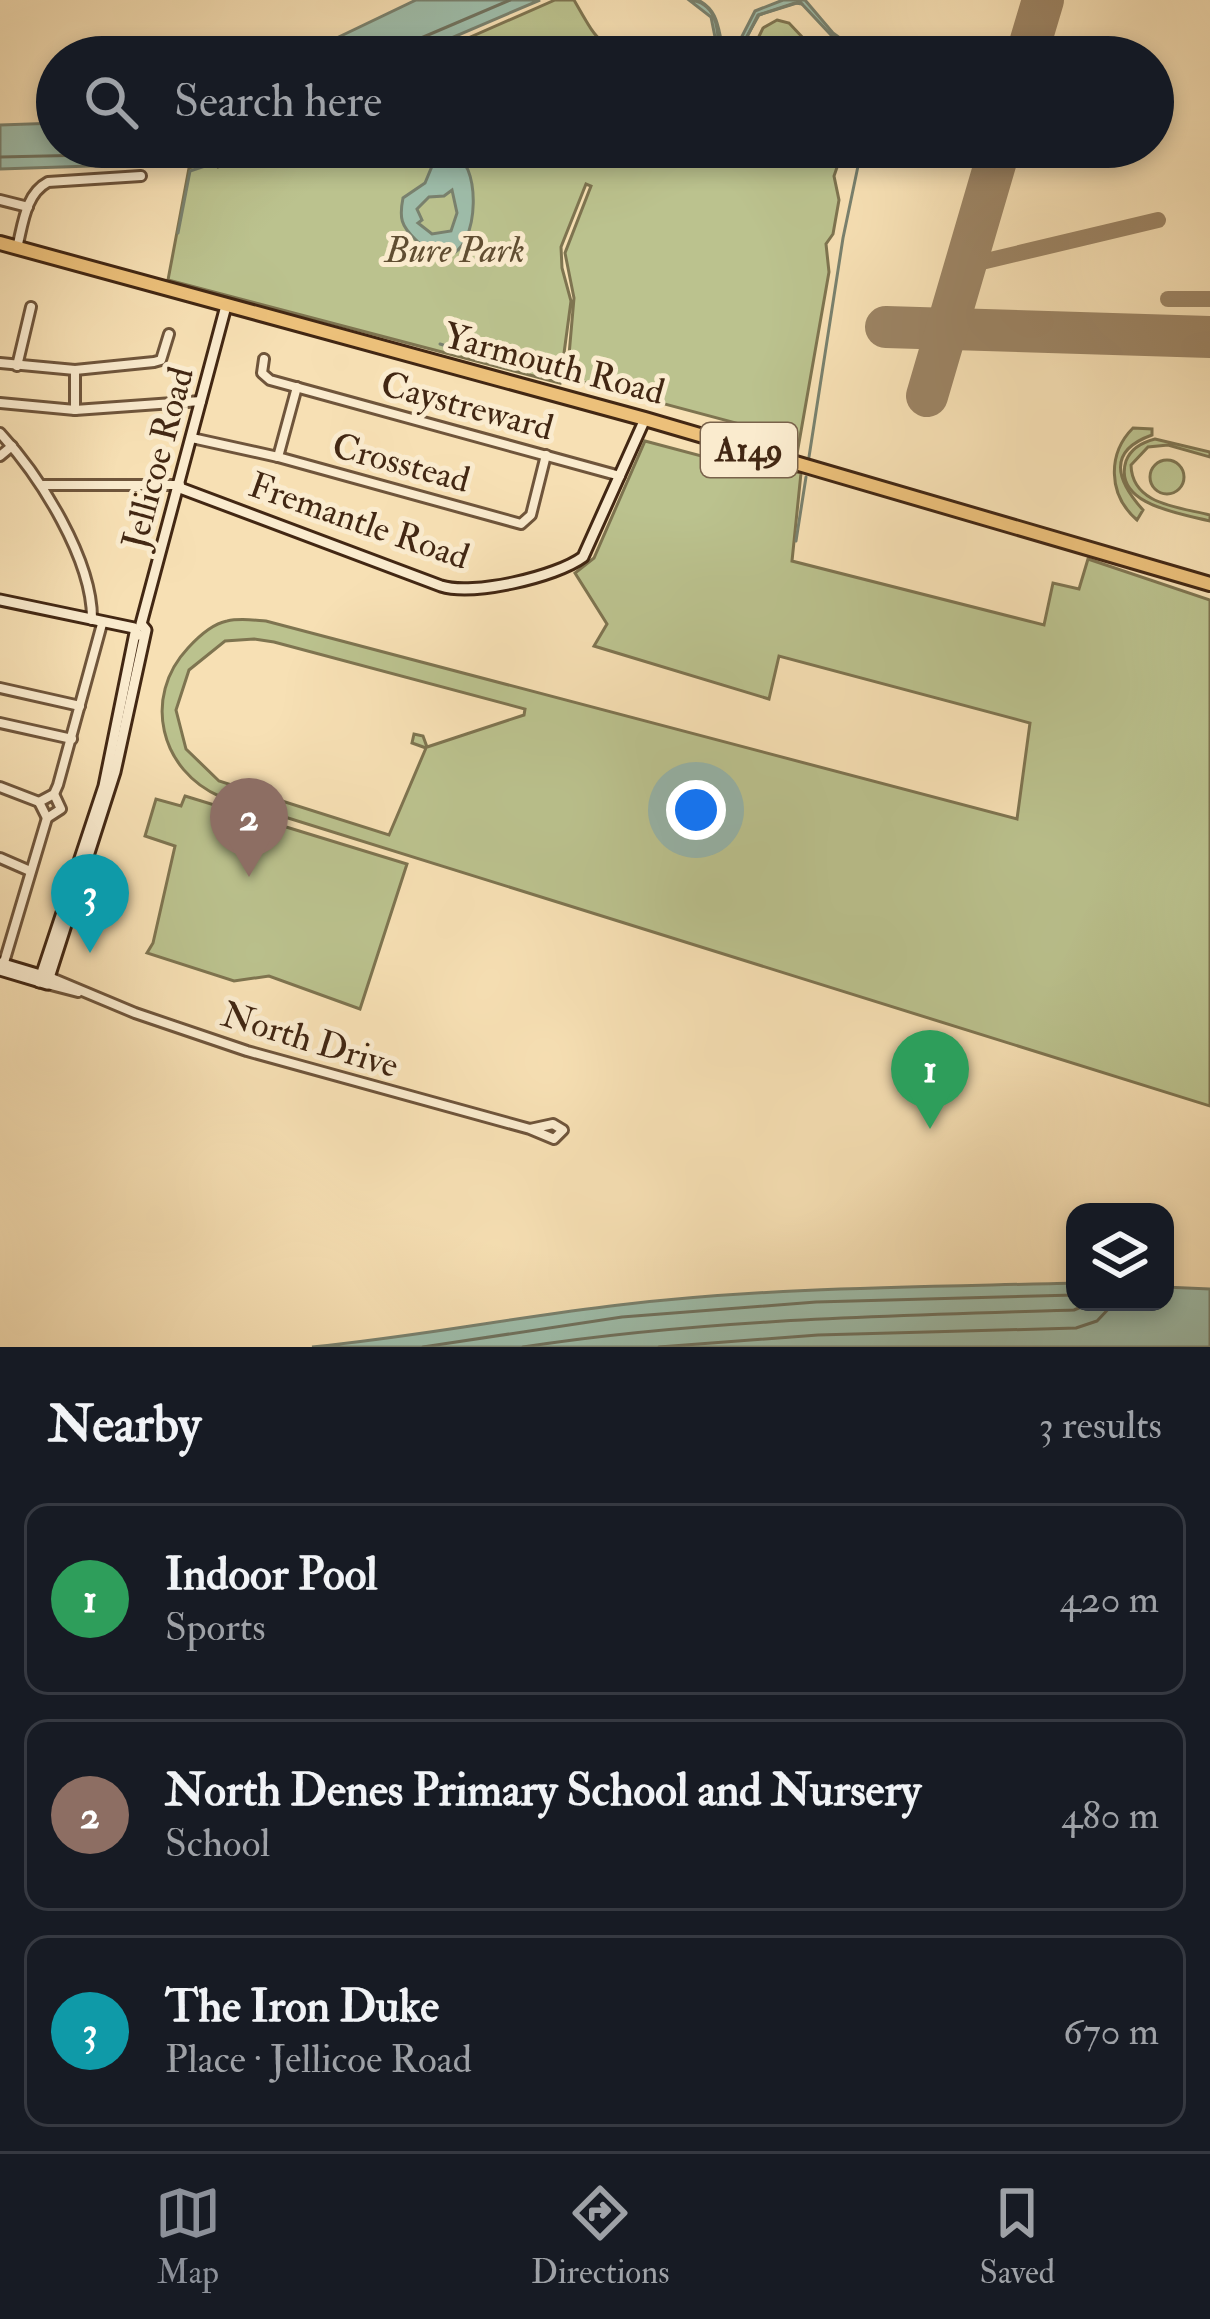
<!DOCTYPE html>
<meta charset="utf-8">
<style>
:root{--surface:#171b24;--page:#20242c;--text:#f1f3f6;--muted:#9ea1a6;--line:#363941;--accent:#8c9099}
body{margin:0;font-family:"IM FELL Double Pica",serif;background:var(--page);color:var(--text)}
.controls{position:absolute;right:36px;bottom:36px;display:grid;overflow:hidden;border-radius:24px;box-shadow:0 6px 18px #0003}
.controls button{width:108px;height:108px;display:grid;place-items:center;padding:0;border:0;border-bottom:3px solid var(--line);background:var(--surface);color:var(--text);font:60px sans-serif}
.you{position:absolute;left:696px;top:810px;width:42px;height:42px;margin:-30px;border:9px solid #fff;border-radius:50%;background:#1a73e8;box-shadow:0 0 0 18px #1a73e833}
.badge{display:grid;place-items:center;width:78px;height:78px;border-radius:50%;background:var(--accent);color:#fff;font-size:39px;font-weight:700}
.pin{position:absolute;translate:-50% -99px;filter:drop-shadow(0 3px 6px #0008)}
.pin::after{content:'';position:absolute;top:63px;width:42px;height:36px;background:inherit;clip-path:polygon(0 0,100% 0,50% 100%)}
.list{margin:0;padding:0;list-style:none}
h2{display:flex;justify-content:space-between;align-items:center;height:156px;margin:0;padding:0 48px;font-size:51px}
h2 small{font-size:39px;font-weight:400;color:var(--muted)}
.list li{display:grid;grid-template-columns:78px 1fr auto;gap:36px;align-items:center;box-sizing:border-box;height:192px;margin:0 24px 24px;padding:0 24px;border:3px solid var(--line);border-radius:24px}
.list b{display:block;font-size:45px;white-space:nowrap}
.list p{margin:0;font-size:39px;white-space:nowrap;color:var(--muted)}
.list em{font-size:39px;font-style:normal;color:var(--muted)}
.icon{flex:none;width:66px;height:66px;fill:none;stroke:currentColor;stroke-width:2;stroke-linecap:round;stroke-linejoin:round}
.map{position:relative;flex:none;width:1210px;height:1347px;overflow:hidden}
.search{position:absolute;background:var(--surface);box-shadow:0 6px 18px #0003;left:36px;right:36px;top:36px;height:132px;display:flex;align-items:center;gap:30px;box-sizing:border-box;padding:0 42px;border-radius:66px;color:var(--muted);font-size:45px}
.sheet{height:804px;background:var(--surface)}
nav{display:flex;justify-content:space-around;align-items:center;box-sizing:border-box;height:168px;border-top:3px solid var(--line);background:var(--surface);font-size:33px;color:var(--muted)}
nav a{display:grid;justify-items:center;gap:6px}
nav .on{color:var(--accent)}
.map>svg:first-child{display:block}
</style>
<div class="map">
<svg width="1210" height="1347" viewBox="0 0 1210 1347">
<rect width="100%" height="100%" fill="#f7e0b4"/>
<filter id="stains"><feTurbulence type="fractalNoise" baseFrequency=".00167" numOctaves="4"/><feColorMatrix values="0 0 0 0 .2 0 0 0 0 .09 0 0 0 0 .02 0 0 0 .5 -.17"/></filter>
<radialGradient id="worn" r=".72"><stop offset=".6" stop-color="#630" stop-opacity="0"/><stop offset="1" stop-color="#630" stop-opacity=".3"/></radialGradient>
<g fill="#bbc28e" stroke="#7e7450" stroke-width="3" fill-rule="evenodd">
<path d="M555,0H574C597,40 599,49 646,57H425Z"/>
<polygon points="777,20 789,23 821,57 749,57 763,28"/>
<polygon points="252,147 844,147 834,176 839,200 833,234 826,244 829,272 797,454 794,453 796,443 792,438 567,378 574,298 565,253 591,186 586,184 561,247 562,268 571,301 560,383 168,280 189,168 214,159 218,167 230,163 228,155"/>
<path d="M1133,428L1152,429V435C1107,451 1116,480 1143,510L1137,520C1107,494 1108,453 1133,428Z"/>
<path d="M1155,439L1210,452V457L1168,445L1148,447L1131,465C1132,505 1179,507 1210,515V521C1183,514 1112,505 1126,461C1131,448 1143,442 1155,439Z"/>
<path d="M645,441L735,465L736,460L801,473L792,561L1044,625L1053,583L1079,589L1088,559L1210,600V1106L221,797C160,771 142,697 188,648C198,637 212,624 227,621C240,618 253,620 266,621L1017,819L1030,723L779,656L769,699L594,646L607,624L575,573L594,558ZM254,639L274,642L525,709L524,715L427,747L423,736L414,734L412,743L426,748L389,835L219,781L186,749L176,710L189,670L225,641Z"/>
<circle cx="1167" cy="477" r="17"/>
<polygon points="185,796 407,864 360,1009 269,976 234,981 147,953 153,943 175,846 145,836 156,799 181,806"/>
</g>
<g fill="#9ebdaa" stroke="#79816e" stroke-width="3" fill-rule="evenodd">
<polygon points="416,0 540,0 407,57 297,57"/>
<path d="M689,0C716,2 718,27 719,49L727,54L735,50L755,11L783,0H805L833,33L866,57L832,36L800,2L759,15L737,54L719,57L711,17Z"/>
<polygon points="57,123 57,147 206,147 91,166 0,169 0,125"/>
<path d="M440,147H451C457,154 464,161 468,170C483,207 466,290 416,240C401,226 399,218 403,198L425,183ZM452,190L457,213L451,231L432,234L418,223L422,220L417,209L429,197L444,196Z"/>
<path d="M1075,1283V1302H1165V1287L1210,1289V1347H312C415,1337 516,1317 619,1305C770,1287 923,1287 1075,1283Z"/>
</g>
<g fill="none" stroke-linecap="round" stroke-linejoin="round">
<g stroke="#70725e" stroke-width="3">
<polyline points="407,57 414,41 510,0"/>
<polyline points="0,157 90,155 142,147"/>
<polyline points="423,1347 622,1317 816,1302 1075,1295"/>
<path d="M523,1347C706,1319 889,1316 1074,1310L1093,1302"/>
<polyline points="659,1347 818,1335 1076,1328 1097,1321 1115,1302"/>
</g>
<g stroke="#79816e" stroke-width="3">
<path d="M698,0C722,12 717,35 726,57"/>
<polyline points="845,41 868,57"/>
<polyline points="449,57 489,38"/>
<polyline points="737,57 758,15 795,3 802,4"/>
<polyline points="259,148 261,147"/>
<polyline points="178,233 190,171 211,164"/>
<polyline points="440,344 460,350"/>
<polyline points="809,457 843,238 862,147"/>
<polyline points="796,541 806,477"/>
</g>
<g stroke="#9c8464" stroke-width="16">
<polyline points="1153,129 1154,129"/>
<polyline points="965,266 1158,220"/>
<polyline points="1168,299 1210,299"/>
</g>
<g stroke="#9c8464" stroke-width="42">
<polyline points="1026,57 1043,0"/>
<polyline points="886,327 1210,337"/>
<polyline points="927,396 1000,147"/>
</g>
<defs>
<g id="street">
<polyline points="0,200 28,207"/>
<path d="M17,248C23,225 25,194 48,182L141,176"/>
<polyline points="264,359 262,373 270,380 620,476"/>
<polyline points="0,363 75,370 154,362 161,360 169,334"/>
<polyline points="17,366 31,307"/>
<polyline points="75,370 75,410"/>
<polyline points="0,403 75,410 201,401"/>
<path d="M0,433C40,476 93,560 92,620"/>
<polyline points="192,438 278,457 521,524 531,515 546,455"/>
<polyline points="0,456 12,446"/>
<polyline points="278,457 297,387"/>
<polyline points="43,485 180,485"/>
<polyline points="0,688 80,706"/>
<polyline points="0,723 72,739"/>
<polyline points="0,787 39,802 47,818"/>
<polyline points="39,802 54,794 58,785 102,624"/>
<polyline points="0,858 30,871"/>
<polyline points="2,969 47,818 61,809 54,794"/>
<polyline points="49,977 135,1013 247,1051 530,1129 554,1139 563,1130 553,1124 530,1129"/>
<polyline points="47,984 78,992"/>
</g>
<g id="secondary">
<path d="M180,488L441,586C473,596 556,577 583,557L645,419"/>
<polyline points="0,600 134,628 138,635"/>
<polyline points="0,963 47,977"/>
<polyline points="0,970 47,984 115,772 146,630 141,624 226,306"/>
<polyline points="39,982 104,786 135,633"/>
</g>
<polyline id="primary" points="0,243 645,419 1210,584"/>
</defs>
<use href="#street" stroke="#6f553b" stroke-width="14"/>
<use href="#secondary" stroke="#422713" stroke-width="15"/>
<use href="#primary" stroke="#422713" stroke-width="18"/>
<use href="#street" stroke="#faebce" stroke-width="8"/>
<use href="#secondary" stroke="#faebce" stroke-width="9"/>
<use href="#primary" stroke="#ecc07a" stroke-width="12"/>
</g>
<g text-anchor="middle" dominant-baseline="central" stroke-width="10" stroke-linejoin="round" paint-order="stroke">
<rect fill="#faebce" stroke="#79624b" stroke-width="3" x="701" y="423" width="96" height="54" rx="9"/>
<g font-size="33" font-weight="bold" fill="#422713">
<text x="749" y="450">A149</text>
</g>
<g font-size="36" font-style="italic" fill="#604e32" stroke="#faebce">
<text x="455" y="250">Bure Park</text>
</g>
<g font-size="36" fill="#422713" stroke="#faebce">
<text transform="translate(554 364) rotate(15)">Yarmouth Road</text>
<text transform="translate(467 406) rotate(15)">Caystreward</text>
<text transform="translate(158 458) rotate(-75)">Jellicoe Road</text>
<text transform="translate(401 463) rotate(15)">Crosstead</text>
<text transform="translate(359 521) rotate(19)">Fremantle Road</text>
<text transform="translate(310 1040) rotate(17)">North Drive</text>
</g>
</g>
<rect width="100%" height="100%" filter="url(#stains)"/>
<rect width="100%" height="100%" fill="url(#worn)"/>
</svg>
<div class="controls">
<button><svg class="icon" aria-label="layers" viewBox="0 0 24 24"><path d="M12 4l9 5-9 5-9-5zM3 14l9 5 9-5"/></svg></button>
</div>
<div class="you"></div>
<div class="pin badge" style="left:930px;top:1129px;background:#2e9e5b">1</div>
<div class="pin badge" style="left:249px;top:877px;background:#8d6e63">2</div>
<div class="pin badge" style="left:90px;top:953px;background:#0f9aa8">3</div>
<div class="search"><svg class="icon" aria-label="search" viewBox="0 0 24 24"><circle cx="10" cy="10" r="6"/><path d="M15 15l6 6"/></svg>Search here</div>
</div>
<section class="sheet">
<h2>Nearby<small>3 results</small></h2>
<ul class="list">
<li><span class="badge" style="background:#2e9e5b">1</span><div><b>Indoor Pool</b><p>Sports</p></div><em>420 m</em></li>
<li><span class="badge" style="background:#8d6e63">2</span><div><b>North Denes Primary School and Nursery</b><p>School</p></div><em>480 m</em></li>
<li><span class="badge" style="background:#0f9aa8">3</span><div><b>The Iron Duke</b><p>Place · Jellicoe Road</p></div><em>670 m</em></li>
</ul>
</section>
<nav>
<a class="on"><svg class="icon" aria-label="map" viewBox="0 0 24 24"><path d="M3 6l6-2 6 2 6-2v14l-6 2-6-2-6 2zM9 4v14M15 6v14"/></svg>Map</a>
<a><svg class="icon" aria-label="directions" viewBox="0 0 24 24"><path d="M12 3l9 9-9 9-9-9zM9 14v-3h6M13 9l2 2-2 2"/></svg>Directions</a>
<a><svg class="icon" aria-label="saved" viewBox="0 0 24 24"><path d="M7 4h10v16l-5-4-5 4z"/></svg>Saved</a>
</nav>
